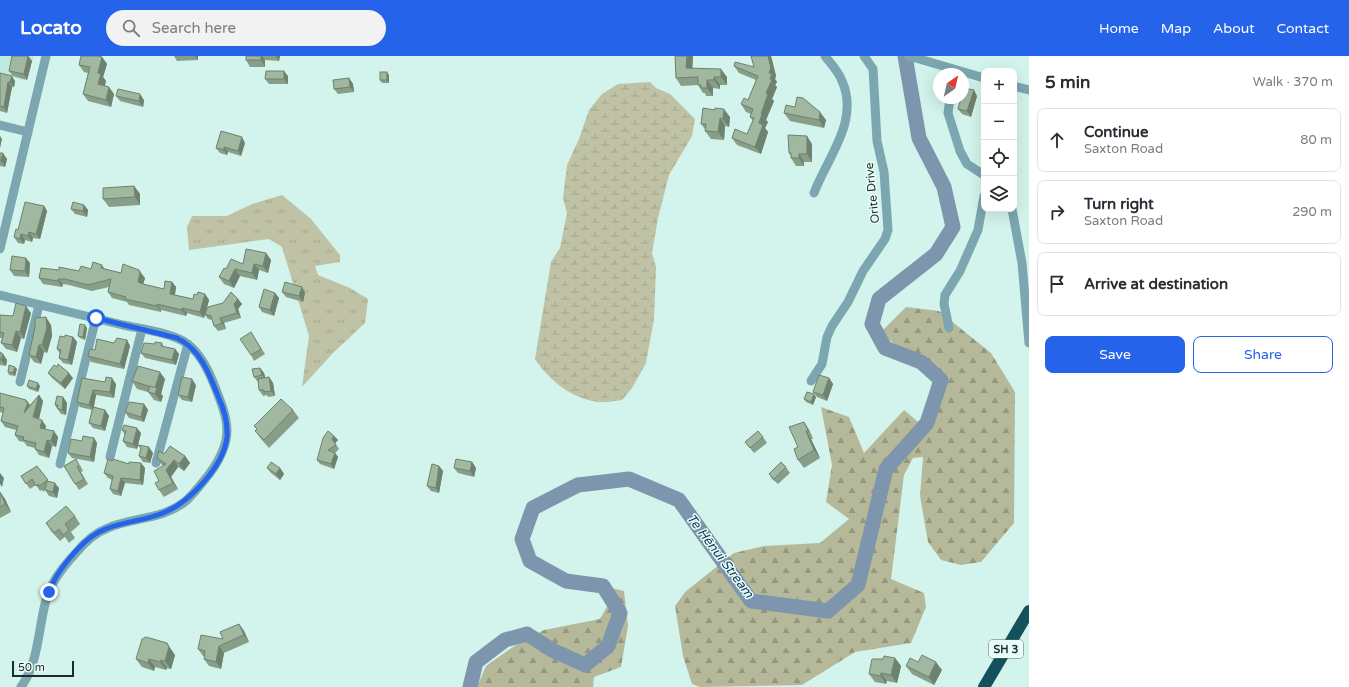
<!DOCTYPE html>
<meta charset="utf-8">
<style>
:root{--surface:#fff;--page:#f2f2f3;--text:#2b2b33;--muted:#7c7c81;--line:#e1e1e2;--accent:#2563eb}
body{margin:0;font-family:"Varela Round",sans-serif;background:var(--page);color:var(--text)}
.controls{position:absolute;right:12px;top:12px;display:grid;overflow:hidden;border-radius:8px;box-shadow:0 4px 16px #0002}
.controls button{width:36px;height:36px;display:grid;place-items:center;padding:0;border:0;border-bottom:1px solid var(--line);background:var(--surface);color:var(--text);font:20px sans-serif}
.compass{position:absolute;left:933px;top:12px;width:36px;height:36px;border-radius:50%;background:var(--surface);box-shadow:0 4px 16px #0002;rotate:34deg}
.scale{position:absolute;left:12px;bottom:10px;width:62px;box-sizing:border-box;padding-left:4px;border:2px solid #1f2c29;border-top:0;font-size:11px;line-height:14px;white-space:nowrap;color:#1f2c29;-webkit-text-stroke:3px #e9fef9;paint-order:stroke}
.stop{position:absolute;width:12px;height:12px;margin:-9px;border:3px solid #2563eb;border-radius:50%;background:#fff}
.stop.end{background:#2563eb;border-color:#fff;box-shadow:0 1px 4px #0008}
.list{margin:0;padding:0;list-style:none}
h2{display:flex;justify-content:space-between;align-items:center;height:52px;margin:0;padding:0 16px;font-size:17px}
h2 small{font-size:13px;font-weight:400;color:var(--muted)}
.list li{display:grid;grid-template-columns:26px 1fr auto;gap:12px;align-items:center;box-sizing:border-box;height:64px;margin:0 8px 8px;padding:0 8px;border:1px solid var(--line);border-radius:8px}
.list b{display:block;font-size:15px;white-space:nowrap}
.list p{margin:0;font-size:13px;white-space:nowrap;color:var(--muted)}
.list em{font-size:13px;font-style:normal;color:var(--muted)}
.actions{display:flex;gap:8px;padding:12px 16px}
.actions a{flex:1;padding:9px 0;border:1px solid var(--accent);border-radius:8px;text-align:center;font-size:14px;color:var(--accent)}
.actions .main{background:var(--accent);color:#fff}
.icon{flex:none;width:22px;height:22px;fill:none;stroke:currentColor;stroke-width:2;stroke-linecap:round;stroke-linejoin:round}
.map{position:relative;flex:none;width:1029px;height:631px;overflow:hidden}
header{display:flex;align-items:center;gap:24px;box-sizing:border-box;height:56px;padding:0 20px;background:var(--accent);color:#fff}
header strong{font-size:19px}
nav{display:flex;gap:22px;margin-inline-start:auto;font-size:14px}
.search{width:280px;height:36px;background:var(--page);display:flex;align-items:center;gap:10px;box-sizing:border-box;padding:0 14px;border-radius:22px;color:var(--muted);font-size:15px}
main{display:flex}
aside{flex:1;background:var(--surface)}
.map>svg:first-child{display:block}
</style>
<header>
<strong>Locato</strong>
<div class="search"><svg class="icon" aria-label="search" viewBox="0 0 24 24"><circle cx="10" cy="10" r="6"/><path d="M15 15l6 6"/></svg>Search here</div>
<nav><a>Home</a><a>Map</a><a>About</a><a>Contact</a></nav>
</header>
<main>
<div class="map">
<svg width="1029" height="631" viewBox="0 0 1029 631">
<defs>
<pattern id="grass-tufts" width="24" height="20" patternUnits="userSpaceOnUse"><rect width="24" height="20" fill="#bfc2a4"/><path d="M3 7l-1-3M5 7V3M7 7l1-3M15 17l-1-3M17 17v-4M19 17l1-3" fill="none" stroke="#a4a78d"/></pattern>
<pattern id="forest-firs" width="22" height="20" patternUnits="userSpaceOnUse"><rect width="22" height="20" fill="#b6b999"/><path d="M5 1l3.5 6h-7zM16 11l3.5 6h-7z" fill="#93977d"/></pattern>
<pattern id="wetland-marsh" width="20" height="14" patternUnits="userSpaceOnUse"><rect width="20" height="14" fill="#bfc2a4"/><path d="M1 5h8M5 5V1M11 12h8M15 12V8" fill="none" stroke="#a4a78d"/></pattern>
</defs>
<rect width="100%" height="100%" fill="#d2f4ec"/>
<polygon fill="#bfeae0" points="0,0 34,0 27,25 0,18"/>
<polygon fill="url(#grass-tufts)" points="282,139 311,163 340,199 340,206 315,210 318,219 350,232 368,243 365,267 332,298 302,331 309,280 282,191 269,183 189,194 187,171 192,160 227,160 252,148"/>
<g fill="url(#forest-firs)">
<path d="M906,251L939,255L991,297L1015,336L1014,467L981,506L961,509L941,504L928,486L920,440L923,401L913,402L904,419L891,523L924,537L926,551L911,587L855,596L802,629L700,631L692,628L683,600L675,550L685,536L734,497L764,490L820,487L849,463L826,446L832,409L821,351L849,361L864,397L904,354L922,369C926,360 933,347 934,337C937,314 896,290 880,277Z"/>
<polygon points="595,528 624,535 628,570 621,611 594,621 593,631 477,631 486,610 513,591 544,574 600,563 609,547"/>
</g>
<path fill="url(#wetland-marsh)" d="M650,26L656,32L670,38L695,63L692,80L669,119L658,162L652,197L656,211L654,263L646,307L632,332L622,344C614,345 605,347 597,346C571,342 549,324 535,303L551,206L560,192L567,157L563,142L567,109L579,83L589,54L602,38L618,28Z"/>
<g fill="none" stroke-linecap="round" stroke-linejoin="round">
<polyline stroke="#7d96ae" stroke-width="15" points="470,631 476,606 505,584 527,578 552,594 585,609 608,590 620,557 603,530 566,525 530,505 522,483 533,452 578,429 629,423 679,444 751,545 828,555 858,529 886,413 927,367 941,324 921,306 885,292 872,268 879,243 936,198 953,171 944,131 919,82 905,0"/>
<g stroke="#7ca6b0" stroke-width="9">
<polyline points="909,0 984,22"/>
<polyline points="1014,30 1029,34"/>
<polyline points="950,42 948,57 960,95 967,108 984,119"/>
<polyline points="0,69 28,76"/>
<path d="M814,137C827,102 860,65 842,25C839,16 831,8 825,0"/>
<polyline points="1012,153 1022,207 1029,287"/>
<polyline points="0,193 46,0"/>
<path d="M0,239C41,249 82,259 123,269C142,273 166,276 183,285C197,293 207,311 213,326C228,364 236,381 210,417C203,426 195,436 187,444C164,464 133,461 108,472C94,477 84,487 75,498C62,512 51,526 46,544C38,573 39,606 21,631"/>
<polyline points="949,272 944,248 945,239 960,215 978,174 984,140"/>
<polyline points="811,325 822,308 827,281 832,270 848,246 863,215 885,183 888,174 884,116 877,85 873,13 864,0"/>
<polyline points="20,326 39,249"/>
<polyline points="110,401 142,273"/>
<polyline points="156,407 188,288"/>
<polyline points="60,408 96,262"/>
</g>
<polyline stroke="#13515d" stroke-width="12" points="984,631 1029,555"/>
</g>
<g fill="#899e89">
<polygon points="28,0 32,5 27,24 13,20 9,15"/>
<polygon points="174,0 198,0 198,4 177,5"/>
<polygon points="246,0 280,0 279,5 265,4 265,11 250,11 246,4"/>
<polygon points="675,0 693,0 692,12 727,21 727,29 720,29 720,33 713,32 713,40 706,40 705,37 703,37 698,29 681,30 676,22"/>
<polygon points="751,0 771,0 776,20 775,23 777,26 775,29 777,31 772,43 774,45 766,64 768,66 765,72 768,76 761,98 737,89 732,82 747,78 753,65 750,61 751,58 746,56 741,48 748,44 756,24 739,17 734,10 754,11"/>
<polygon points="102,1 107,8 103,21 106,25 105,30 114,38 111,51 88,45 83,38 88,17 84,16 79,9"/>
<polygon points="0,17 15,25 14,31 12,31 7,57 0,55"/>
<polygon points="389,19 389,27 382,27 380,24"/>
<polygon points="288,20 288,28 269,28 265,23"/>
<polygon points="349,22 353,28 354,36 338,38 334,33"/>
<polygon points="116,40 144,44 143,51 120,45"/>
<polygon points="977,40 971,61 962,58 958,53"/>
<polygon points="703,52 730,61 729,71 725,70 724,84 711,83 705,75 705,73 701,68"/>
<polygon points="784,57 826,64 824,72 790,65"/>
<polygon points="245,87 241,100 228,96 227,99 220,97 216,92"/>
<polygon points="812,88 812,106 804,106 804,110 796,110 791,102 791,100 789,97"/>
<polygon points="0,97 7,103 5,111 0,110"/>
<polygon points="134,130 140,138 140,149 109,151 103,143"/>
<polygon points="84,149 88,154 87,161 75,158 71,153"/>
<polygon points="44,150 47,155 40,183 33,182 32,186 25,184 24,188 18,187 14,181 18,174"/>
<polygon points="266,197 271,204 268,217 259,214 257,224 240,220 234,232 224,228 219,221 226,213 243,208"/>
<polygon points="30,207 29,221 14,220 10,214"/>
<polygon points="102,209 105,213 145,222 143,228 164,233 172,226 176,231 175,239 193,243 197,239 205,238 209,244 206,256 238,243 242,248 238,253 241,262 224,267 226,273 218,275 214,270 212,264 208,263 205,259 204,262 187,257 186,260 161,254 161,256 129,249 127,246 112,242 108,236 109,231 92,235 69,229 63,228 62,231 43,228 39,222 59,214 79,215 91,213"/>
<polygon points="302,231 305,237 303,246 286,241 282,236"/>
<polygon points="275,237 279,242 274,260 262,256 259,251"/>
<polygon points="31,257 24,283 21,282 17,296 6,293 1,287 2,282 0,282 0,259 13,260"/>
<polygon points="51,269 52,280 47,297 44,296 41,308 34,306 29,299"/>
<polygon points="87,272 85,284 80,282 78,280"/>
<polygon points="251,276 265,298 254,305 251,299"/>
<polygon points="65,281 73,281 77,286 72,309 63,307 59,302 60,298 57,293"/>
<polygon points="127,284 130,290 124,313 91,306 88,300 95,294 114,287"/>
<polygon points="162,287 164,291 175,293 179,298 176,309 145,302 141,297 155,288"/>
<polygon points="0,296 7,304 6,310 0,309"/>
<polygon points="260,312 264,317 265,322 269,321 273,327 275,340 268,341 267,339 263,340 259,334 258,326 254,321"/>
<polygon points="17,313 15,320 9,319 8,316"/>
<polygon points="48,317 73,322 65,333 52,322"/>
<polygon points="82,322 116,328 114,342 96,339 94,351 105,354 109,360 105,375 93,372 89,367 92,354 80,351 77,346"/>
<polygon points="829,322 833,328 827,345 817,341 813,336"/>
<polygon points="165,323 161,338 163,340 161,346 154,344 148,336 137,333 132,325"/>
<polygon points="196,329 192,346 182,344 178,339"/>
<polygon points="27,330 40,330 38,336 29,333"/>
<polygon points="0,337 26,344 30,349 39,339 43,345 39,363 46,370 45,373 58,381 56,391 52,390 49,402 39,399 35,393 35,392 27,390 24,386 19,385 15,379 16,374 5,371 1,365 3,357 0,356"/>
<polygon points="63,341 67,347 66,359 61,358 55,349"/>
<polygon points="816,341 813,349 806,346 804,343"/>
<polygon points="144,348 148,354 144,366 129,362 125,356"/>
<polygon points="293,354 299,362 269,392 261,383 255,375 257,373 254,370"/>
<polygon points="804,366 809,374 813,383 811,383 820,402 804,412 798,404 798,391"/>
<polygon points="122,374 141,377 137,393 127,391 123,385 125,379"/>
<polygon points="334,380 338,384 335,387 339,393 335,397 338,401 334,413 320,408 317,404"/>
<polygon points="763,381 767,387 754,397 745,386"/>
<polygon points="94,382 97,387 94,406 72,402 68,397 82,385"/>
<polygon points="138,389 153,397 150,407 143,406 139,400 141,393"/>
<polygon points="164,398 185,400 190,407 184,415 178,411 171,421 178,433 164,441 159,434 159,425 163,410 162,409 157,402"/>
<polygon points="112,405 129,408 141,407 145,412 143,429 125,427 121,440 113,438 110,433 112,424 108,422 104,417"/>
<polygon points="472,406 476,412 474,421 458,417 454,412"/>
<polygon points="80,409 83,415 81,416 88,428 79,434 64,410"/>
<polygon points="37,410 48,425 59,432 57,442 49,440 45,434 43,436 42,434 40,435 36,429 30,433 21,420"/>
<polygon points="439,410 443,415 439,437 431,435 427,430"/>
<polygon points="786,411 790,417 778,428 772,423 769,418"/>
<polygon points="267,412 280,412 284,418 280,424 271,417"/>
<polygon points="0,436 5,443 11,456 0,462"/>
<polygon points="75,460 80,468 71,476 75,482 69,487 65,481 60,485 51,475 46,467"/>
<polygon points="239,568 244,575 249,586 224,597 221,613 209,610 204,603 204,600 203,600 198,593 223,583"/>
<polygon points="175,599 171,613 167,612 166,614 155,611 154,615 142,611 136,603"/>
<polygon points="895,602 901,610 897,627 887,625 886,628 875,626 869,618 883,603"/>
<polygon points="918,606 942,614 934,629 912,618 906,610"/>
</g>
<g fill="#6f816f">
<polygon points="28,0 32,5 27,24 24,18"/>
<polygon points="195,0 198,0 198,4"/>
<polygon points="261,0 262,0 265,4 265,11 261,4"/>
<polygon points="276,0 280,0 279,5"/>
<polygon points="687,0 693,0 692,20 686,12"/>
<polygon points="768,0 771,0 776,20 775,23 777,26 775,29 777,31 772,43 774,45 766,64 768,66 765,72 768,76 761,98 755,91 761,58 770,23 769,17"/>
<polygon points="102,1 107,8 103,21 106,25 103,35 98,28 98,17"/>
<polygon points="721,13 727,21 727,29 721,21"/>
<polygon points="284,15 288,20 288,28 284,23"/>
<polygon points="387,16 389,19 389,27 387,24"/>
<polygon points="12,20 15,25 14,31 10,26"/>
<polygon points="714,21 720,29 720,33 714,24"/>
<polygon points="349,22 353,28 354,36 350,31"/>
<polygon points="707,24 713,32 713,40 707,32"/>
<polygon points="8,26 12,31 7,57 4,51"/>
<polygon points="109,31 114,38 111,51 106,44"/>
<polygon points="974,34 977,40 971,61 967,55"/>
<polygon points="140,38 144,44 143,51 139,45"/>
<polygon points="724,53 730,61 729,71 723,63"/>
<polygon points="820,56 826,64 824,72 819,64"/>
<polygon points="720,62 725,70 724,84 718,76"/>
<polygon points="0,80 2,83 0,92"/>
<polygon points="807,80 812,88 812,106 807,98"/>
<polygon points="242,81 245,87 241,100 238,95"/>
<polygon points="224,91 228,96 227,99 224,94"/>
<polygon points="3,97 7,103 5,111 1,105"/>
<polygon points="799,98 804,106 804,110 799,102"/>
<polygon points="134,130 140,138 140,149 135,141"/>
<polygon points="84,149 88,154 87,161 83,155"/>
<polygon points="44,150 47,155 40,183 36,178"/>
<polygon points="29,176 33,182 32,186 28,180"/>
<polygon points="21,178 25,184 24,188 20,183"/>
<polygon points="266,197 271,204 268,217 263,210"/>
<polygon points="26,202 30,207 29,221 25,215"/>
<polygon points="254,208 259,214 257,224 252,217"/>
<polygon points="235,213 240,220 234,232 229,225"/>
<polygon points="139,214 145,222 142,232 138,226"/>
<polygon points="58,223 63,228 62,231 58,225"/>
<polygon points="172,226 176,231 174,244 170,238"/>
<polygon points="302,231 305,237 303,246 299,240"/>
<polygon points="275,237 279,242 274,260 270,254"/>
<polygon points="205,238 209,244 204,262 200,256"/>
<polygon points="238,243 242,248 238,253 241,262 237,257 234,248"/>
<polygon points="157,248 161,254 161,256 157,250"/>
<polygon points="26,250 31,257 24,283 20,276"/>
<polygon points="182,252 187,257 186,260 182,254"/>
<polygon points="46,261 51,269 52,280 47,297 42,289"/>
<polygon points="220,262 224,267 226,273 222,267"/>
<polygon points="85,269 87,272 85,284 83,281"/>
<polygon points="16,275 21,282 17,296 12,289"/>
<polygon points="73,281 77,286 72,309 68,304"/>
<polygon points="127,284 130,290 124,313 120,308"/>
<polygon points="39,289 44,296 41,308 36,301"/>
<polygon points="175,293 179,298 176,309 172,304"/>
<polygon points="3,298 7,304 6,310 1,304"/>
<polygon points="15,311 17,313 15,320 13,317"/>
<polygon points="260,312 264,317 266,324 262,319"/>
<polygon points="160,316 165,323 161,338 163,340 161,346 155,338 155,332"/>
<polygon points="69,317 73,322 65,333 61,327"/>
<polygon points="269,321 273,327 275,340 271,335"/>
<polygon points="112,322 116,328 114,342 110,336"/>
<polygon points="829,322 833,328 827,345 823,339"/>
<polygon points="192,323 196,329 192,346 188,341"/>
<polygon points="38,327 40,330 38,336 36,333"/>
<polygon points="93,334 96,339 93,354 89,349"/>
<polygon points="814,338 816,341 813,349 811,346"/>
<polygon points="39,339 43,345 38,367 33,361"/>
<polygon points="63,341 67,347 66,359 62,354"/>
<polygon points="26,344 32,352 24,357 26,346"/>
<polygon points="144,348 148,354 144,366 141,361"/>
<polygon points="105,354 109,360 105,375 101,370"/>
<polygon points="42,364 46,370 44,378 40,372"/>
<polygon points="804,366 809,374 813,383 808,374"/>
<polygon points="137,372 141,377 137,393 133,388"/>
<polygon points="54,375 58,381 56,391 51,385"/>
<polygon points="806,375 811,383 820,402 814,394"/>
<polygon points="334,380 338,384 335,387 339,393 332,383"/>
<polygon points="94,382 97,387 94,406 90,401"/>
<polygon points="47,384 52,390 49,402 44,396"/>
<polygon points="149,391 153,397 150,407 146,402"/>
<polygon points="335,397 338,401 334,413 331,408"/>
<polygon points="185,400 190,407 184,415 179,408"/>
<polygon points="174,404 178,411 171,421 178,433 173,427 166,414"/>
<polygon points="472,406 476,412 474,421 470,415"/>
<polygon points="141,407 145,412 143,429 140,424"/>
<polygon points="439,410 443,415 439,437 436,432"/>
<polygon points="280,412 284,418 280,424 276,418"/>
<polygon points="0,417 4,422 2,431 0,428"/>
<polygon points="121,422 125,427 121,440 118,435"/>
<polygon points="55,427 59,432 57,442 53,436"/>
<polygon points="0,436 5,443 11,456 5,448"/>
<polygon points="239,568 244,575 249,586 244,579"/>
<polygon points="167,587 175,599 171,613 165,605"/>
<polygon points="219,590 224,597 221,613 216,606"/>
<polygon points="895,602 901,610 897,627 891,619"/>
<polygon points="149,603 155,611 154,615 148,607"/>
<polygon points="161,604 167,612 166,614 160,606"/>
<polygon points="936,606 942,614 934,629 929,621"/>
<polygon points="881,617 887,625 886,628 881,620"/>
</g>
<g fill="#9fb89f" stroke="#6f816f">
<polygon points="12,0 28,0 24,18 9,15"/>
<polygon points="81,0 98,0 102,1 98,17 101,18 98,28 109,31 106,44 83,38 90,11 79,9"/>
<rect x="246" y="0" width="15" height="4"/>
<polygon points="675,0 687,0 686,12 721,13 721,21 714,21 714,24 707,24 707,32 701,32 701,29 698,29 698,21 676,22"/>
<polygon points="751,0 768,0 771,12 769,17 772,18 770,23 772,24 766,37 768,38 761,58 762,58 759,67 763,69 755,91 732,82 735,73 747,78 754,62 750,61 753,53 741,48 744,42 748,44 758,20 734,10 735,6 754,11"/>
<polygon points="266,15 284,15 284,23 265,23"/>
<rect x="380" y="16" width="7" height="8"/>
<polygon points="0,17 12,20 10,26 8,26 4,51 0,50"/>
<polygon points="349,22 350,31 334,33 333,24"/>
<polygon points="964,32 974,34 967,55 958,53 961,42 963,42 963,36"/>
<polygon points="118,33 140,38 139,45 116,40"/>
<polygon points="797,41 803,42 820,56 819,64 784,57 786,49 795,51"/>
<polygon points="703,52 715,54 715,52 724,53 723,63 720,62 718,76 705,75 706,68 701,68"/>
<polygon points="221,75 242,81 238,95 224,91 224,94 216,92"/>
<polygon points="788,79 807,80 807,98 799,98 799,102 791,102 791,97 789,97"/>
<polygon points="0,97 3,97 1,105 0,105"/>
<polygon points="134,130 135,141 103,143 103,132"/>
<polygon points="25,146 44,150 36,178 29,176 28,180 21,178 20,183 14,181 16,173 18,174"/>
<polygon points="73,146 84,149 83,155 71,153"/>
<polygon points="246,193 266,197 263,210 254,208 252,217 235,213 229,225 219,221 224,212 226,213 231,203 243,208"/>
<polygon points="12,200 26,202 25,215 10,214"/>
<polygon points="93,206 102,209 101,212 121,217 123,208 139,214 140,216 138,226 143,228 164,233 165,225 172,226 170,238 193,243 194,238 197,239 198,236 205,238 200,256 182,252 182,254 157,248 157,250 125,243 126,241 108,236 111,223 88,229 65,223 58,223 58,225 39,222 41,212 59,214 59,211 79,215 81,210 91,213"/>
<polygon points="285,226 302,231 299,240 282,236"/>
<polygon points="264,233 275,237 270,254 259,251"/>
<polygon points="231,236 238,243 234,248 237,257 220,262 222,267 214,270 211,260 205,258 208,251 223,247"/>
<polygon points="16,247 26,250 20,276 16,275 12,289 1,287 4,277 0,276 0,259 13,260"/>
<polygon points="46,261 47,272 42,289 39,289 36,301 29,299 35,271 35,262"/>
<polygon points="80,268 85,269 83,281 78,280"/>
<polygon points="251,276 261,293 251,299 240,283"/>
<polygon points="65,279 73,281 68,304 59,302 61,294 57,293 60,280 65,281"/>
<polygon points="117,282 127,284 120,308 88,300 90,293 95,294 97,283 114,287"/>
<polygon points="155,286 162,287 161,290 175,293 172,304 141,297 144,287 155,288"/>
<polygon points="0,296 3,298 1,304 0,304"/>
<polygon points="58,308 69,317 61,327 48,317 54,309 57,311"/>
<polygon points="9,309 15,311 13,317 8,316"/>
<polygon points="138,310 160,316 155,332 132,325"/>
<polygon points="260,312 262,319 254,321 252,313"/>
<polygon points="819,319 829,322 823,339 813,336"/>
<polygon points="106,321 112,322 110,336 93,334 89,349 77,346 82,322 105,326"/>
<polygon points="182,321 192,323 188,341 178,339"/>
<polygon points="269,321 271,335 264,336 264,334 259,334 258,323"/>
<polygon points="29,324 38,327 36,333 27,330"/>
<polygon points="150,330 157,332 155,338 148,336"/>
<polygon points="807,336 814,338 811,346 804,343"/>
<polygon points="0,337 26,344 26,346 28,346 24,357 39,339 33,361 42,364 40,372 54,375 51,385 47,384 44,396 35,393 36,387 23,384 24,381 15,379 18,370 1,365 4,352 0,351"/>
<polygon points="57,340 63,341 62,354 57,352 58,349 55,349"/>
<polygon points="281,343 293,354 264,384 255,375 257,373 254,370"/>
<polygon points="129,346 144,348 141,361 125,356"/>
<polygon points="93,351 105,354 101,370 89,367"/>
<polygon points="804,366 808,374 806,375 814,394 798,404 794,393 798,391 789,371"/>
<polygon points="124,369 137,372 133,388 123,385 126,375 122,374"/>
<polygon points="328,375 334,380 332,383 336,389 328,394 335,397 331,408 317,404 323,382"/>
<polygon points="758,375 763,381 750,392 745,386"/>
<polygon points="83,380 94,382 90,401 68,397 71,383 82,385"/>
<polygon points="138,389 149,391 146,402 139,400 141,392"/>
<polygon points="170,390 185,400 179,408 174,404 166,414 173,427 159,434 155,427 159,425 154,415 166,408 157,402 159,395 164,398"/>
<polygon points="76,403 79,409 77,411 84,423 75,428 64,410"/>
<polygon points="108,403 112,405 113,403 129,408 129,406 141,407 140,424 121,422 118,435 110,433 113,420 104,417"/>
<polygon points="456,403 472,406 470,415 454,412"/>
<polygon points="271,406 280,412 276,418 267,412"/>
<polygon points="781,406 786,411 774,423 769,418"/>
<polygon points="432,408 439,410 436,432 427,430"/>
<polygon points="37,410 48,424 39,430 38,428 36,430 32,423 26,428 21,420"/>
<polygon points="47,425 55,427 53,436 45,434"/>
<polygon points="0,436 5,448 0,451"/>
<polygon points="66,450 75,460 65,468 69,474 63,479 59,473 54,477 46,467"/>
<polygon points="239,568 244,579 219,590 216,606 204,603 205,595 198,593 201,579 223,583 220,576"/>
<polygon points="146,581 167,587 169,591 165,605 161,604 160,606 149,603 148,607 136,603 142,583"/>
<polygon points="922,599 936,606 929,621 906,610 910,602 918,606"/>
<polygon points="884,600 895,602 891,619 881,617 881,620 869,618 872,603 883,603"/>
</g>
<g fill="none" stroke-linecap="round" stroke-linejoin="round">
<path stroke="#2563eb" stroke-width="5" d="M49,536C56,516 80,486 99,476C119,465 142,466 163,457C189,447 224,410 227,381C228,366 224,353 218,340C209,317 200,293 177,282L96,262"/>
</g>
<g text-anchor="middle" dominant-baseline="central" stroke-width="3" stroke-linejoin="round" paint-order="stroke">
<rect fill="#e9fef9" stroke="#5c6b67" stroke-width="1" x="989" y="584" width="34" height="18" rx="3"/>
<g font-size="11" font-weight="bold" fill="#1f2c29">
<text x="1006" y="593">SH 3</text>
</g>
<g font-size="12" fill="#1f2c29" stroke="#e9fef9">
<text transform="translate(872 137) rotate(-96)">Orite Drive</text>
</g>
<g font-size="13" font-style="italic" fill="#0d3759" stroke="#e9fef9">
<text transform="translate(720 500) rotate(53)">Te Hēnui Stream</text>
</g>
</g>
</svg>
<div class="controls">
<button>+</button>
<button>−</button>
<button><svg class="icon" aria-label="locate" viewBox="0 0 24 24"><circle cx="12" cy="12" r="6"/><path d="M12 2v4M12 18v4M2 12h4M18 12h4"/></svg></button>
<button><svg class="icon" aria-label="layers" viewBox="0 0 24 24"><path d="M12 4l9 5-9 5-9-5zM3 14l9 5 9-5"/></svg></button>
</div>
<svg class="compass" viewBox="-18 -18 36 36"><path d="M0-13l5 13h-10z" fill="#e53935"/><path d="M0 13l5-13h-10z" fill="#7c7c81"/></svg>
<div class="scale">50 m</div>
<div class="stop" style="left:96px;top:262px"></div>
<div class="stop end" style="left:49px;top:536px"></div>
</div>
<aside>
<h2>5 min<small>Walk · 370 m</small></h2>
<ul class="list">
<li><svg class="icon" aria-label="ahead" viewBox="0 0 24 24"><path d="M12 20V5M6 11l6-6 6 6"/></svg><div><b>Continue</b><p>Saxton Road</p></div><em>80 m</em></li>
<li><svg class="icon" aria-label="right" viewBox="0 0 24 24"><path d="M7 20v-9h11M14 6l5 5-5 5"/></svg><div><b>Turn right</b><p>Saxton Road</p></div><em>290 m</em></li>
<li><svg class="icon" aria-label="arrive" viewBox="0 0 24 24"><path d="M6 21V4h12l-3 4 3 4H6"/></svg><div><b>Arrive at destination</b></div></li>
</ul>
<div class="actions"><a class="main">Save</a><a>Share</a></div>
</aside>
</main>
